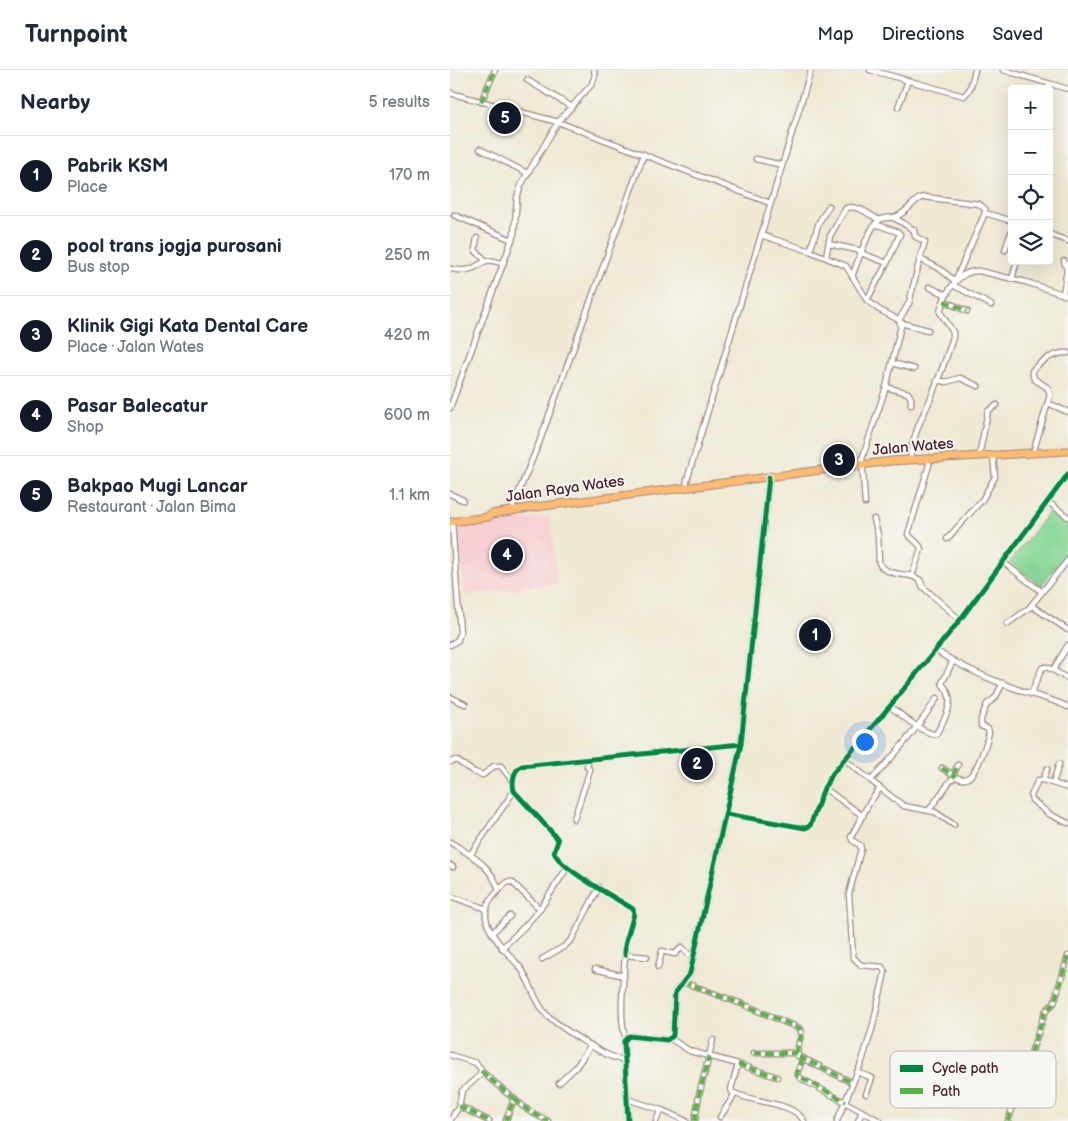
<!DOCTYPE html>
<meta charset="utf-8">
<style>
:root{--surface:#fff;--page:#f6f6f7;--text:#1f2937;--muted:#747a83;--line:#e0e1e3;--accent:#111827}
body{margin:0;font-family:"Balsamiq Sans",sans-serif;background:var(--page);color:var(--text)}
.controls{position:absolute;right:15px;top:15px;display:grid;overflow:hidden;border-radius:5px;box-shadow:0 5px 20px #0002}
.controls button{width:45px;height:45px;display:grid;place-items:center;padding:0;border:0;border-bottom:1px solid var(--line);background:var(--surface);color:var(--text);font:25px sans-serif}
.you{position:absolute;left:414px;top:671px;width:18px;height:18px;margin:-12px;border:4px solid #fff;border-radius:50%;background:#1a73e8;box-shadow:0 0 0 8px #1a73e833}
.badge{display:grid;place-items:center;width:32px;height:32px;border-radius:50%;background:var(--accent);color:#fff;font-size:16px;font-weight:700}
.pin{position:absolute;translate:-50% -50%;border:2px solid #fff;box-shadow:0 1px 5px #0006}
.list{margin:0;padding:0;list-style:none}
h2{display:flex;justify-content:space-between;align-items:center;height:65px;margin:0;padding:0 20px;font-size:21px}
h2 small{font-size:16px;font-weight:400;color:var(--muted)}
.list li{display:grid;grid-template-columns:32px 1fr auto;gap:15px;align-items:center;box-sizing:border-box;height:80px;padding:0 20px;border-top:1px solid var(--line)}
.list b{display:block;font-size:19px;white-space:nowrap}
.list p{margin:0;font-size:16px;white-space:nowrap;color:var(--muted)}
.list em{font-size:16px;font-style:normal;color:var(--muted)}
.icon{flex:none;width:28px;height:28px;fill:none;stroke:currentColor;stroke-width:2;stroke-linecap:round;stroke-linejoin:round}
.map{position:relative;flex:none;width:618px;height:1051px;overflow:hidden}
header{display:flex;align-items:center;gap:30px;box-sizing:border-box;height:70px;padding:0 25px;background:var(--surface);border-bottom:1px solid var(--line)}
header strong{font-size:24px}
nav{display:flex;gap:28px;margin-inline-start:auto;font-size:18px}
main{display:flex}
aside{flex:1;background:var(--surface)}
.map>svg:first-child{display:block}
</style>
<header>
<strong>Turnpoint</strong>
<nav><a>Map</a><a>Directions</a><a>Saved</a></nav>
</header>
<main>
<aside>
<h2>Nearby<small>5 results</small></h2>
<ul class="list">
<li><span class="badge">1</span><div><b>Pabrik KSM</b><p>Place</p></div><em>170 m</em></li>
<li><span class="badge">2</span><div><b>pool trans jogja purosani</b><p>Bus stop</p></div><em>250 m</em></li>
<li><span class="badge">3</span><div><b>Klinik Gigi Kata Dental Care</b><p>Place · Jalan Wates</p></div><em>420 m</em></li>
<li><span class="badge">4</span><div><b>Pasar Balecatur</b><p>Shop</p></div><em>600 m</em></li>
<li><span class="badge">5</span><div><b>Bakpao Mugi Lancar</b><p>Restaurant · Jalan Bima</p></div><em>1.1 km</em></li>
</ul>
</aside>
<div class="map">
<svg width="618" height="1051" viewBox="0 0 618 1051">
<rect width="100%" height="100%" fill="#f6f6f2"/>
<filter id="ink" filterUnits="userSpaceOnUse"><feTurbulence type="fractalNoise" baseFrequency=".02" numOctaves="2"/><feDisplacementMap in="SourceGraphic" scale="10" xChannelSelector="R" yChannelSelector="G"/><feConvolveMatrix kernelMatrix="1 2 1 2 8 2 1 2 1" color-interpolation-filters="sRGB"/></filter>
<filter id="wash" filterUnits="userSpaceOnUse"><feTurbulence type="fractalNoise" baseFrequency=".0096" numOctaves="4" result="noise"/><feDisplacementMap in="SourceGraphic" scale="20" xChannelSelector="R" yChannelSelector="G"/><feGaussianBlur stdDeviation="1.12" result="paint"/><feColorMatrix in="noise" values="0 0 0 0 0 0 0 0 0 0 0 0 0 0 0 0 0 1.4 0 .05"/><feComposite in="paint" operator="in"/></filter>
<g filter="url(#wash)">
<rect width="100%" height="100%" fill="#efe9d3"/>
<polygon fill="#f7cfd4" points="100,446 108,514 15,525 7,457"/>
<polygon fill="#85d595" stroke="#687a60" points="601,439 618,453 618,480 591,516 560,492"/>
</g>
<g filter="url(#ink)">
<g fill="none" stroke-linecap="round" stroke-linejoin="round">
<defs>
<g id="minor">
<polyline points="420,0 514,26 520,19 525,0"/>
<polyline points="553,0 618,19"/>
<polyline points="77,10 122,37"/>
<polyline points="0,23 108,52 320,133"/>
<polyline points="31,32 45,0"/>
<polyline points="448,37 458,11"/>
<polyline points="30,79 77,103"/>
<polyline points="306,89 332,95"/>
<polyline points="535,143 562,151"/>
<polyline points="4,145 62,170"/>
<polyline points="425,154 448,162 450,164 437,193"/>
<polyline points="599,164 618,171"/>
<polyline points="311,165 360,181 396,196 417,230 428,239 449,250"/>
<polyline points="27,168 25,180 35,190"/>
<polyline points="379,174 412,181"/>
<polyline points="555,180 562,160"/>
<polyline points="360,181 369,152 379,136"/>
<polyline points="411,183 437,193 417,230"/>
<path d="M376,187L380,166L396,138C407,134 420,145 429,150"/>
<path d="M0,199C6,199 12,201 17,200C36,196 30,185 53,194"/>
<path d="M402,206C408,192 417,162 427,152C432,146 439,149 445,147C455,144 462,133 470,128L474,127L529,134L535,139V143L505,211L490,199L470,189L475,172L465,166L464,160C457,156 452,152 444,148"/>
<polyline points="562,209 567,191"/>
<polyline points="503,215 541,235"/>
<polyline points="479,217 497,225"/>
<polyline points="613,224 617,200 614,191"/>
<polyline points="494,231 517,241"/>
<polyline points="451,253 478,260"/>
<polyline points="442,293 464,299"/>
<polyline points="487,310 496,312 510,308 528,316"/>
<polyline points="436,317 458,323 461,328 461,335"/>
<polyline points="598,333 618,342"/>
<polyline points="0,338 64,164 67,128 71,115 108,52 142,14 145,5 144,0"/>
<path d="M583,383L600,325L598,318L584,309L582,301C590,291 605,282 618,283"/>
<polyline points="529,386 538,341 547,335"/>
<path d="M479,388V395L458,464C462,470 470,473 471,479L462,506L470,510L473,517L510,550"/>
<path d="M460,390C462,368 471,349 480,330C488,309 497,288 503,267V262L490,242C494,224 508,200 529,201L576,212L618,226"/>
<polyline points="236,417 237,410 361,0"/>
<polyline points="0,424 13,430"/>
<polyline points="598,432 618,447"/>
<polyline points="415,433 412,389 436,317 451,256 449,250 459,233 470,189"/>
<polyline points="63,440 63,436 89,373 194,84"/>
<path d="M424,449L428,465L429,493C434,504 451,504 462,506"/>
<polyline points="497,469 532,430 545,407 543,385"/>
<polyline points="553,492 592,522 618,490"/>
<polyline points="580,537 592,522"/>
<polyline points="557,554 582,536 618,560"/>
<polyline points="0,575 8,570 10,562 2,452"/>
<path d="M485,580C514,599 548,613 581,624C594,628 606,631 618,637"/>
<polyline points="603,600 618,609"/>
<polyline points="581,624 592,598 596,597 603,600 618,575"/>
<polyline points="0,627 15,634"/>
<path d="M440,636C450,644 474,665 486,664C492,654 504,635 498,623C497,619 493,616 492,613L503,591"/>
<polyline points="0,692 6,690 24,702 33,705 44,696 51,696 63,712"/>
<polyline points="492,698 506,707"/>
<polyline points="597,699 593,710 588,710 581,726 582,730 599,744 618,753"/>
<polyline points="503,705 508,695"/>
<path d="M421,710C446,684 468,658 487,628"/>
<polyline points="593,710 618,718"/>
<polyline points="603,713 609,694"/>
<polyline points="374,718 413,746"/>
<polyline points="430,718 454,736 485,742 504,755"/>
<path d="M479,740L501,710L506,707C509,708 512,710 514,709C526,709 537,672 539,662L538,659L531,656V649L537,634L545,628L553,613"/>
<polyline points="276,744 355,758 360,756 374,718 383,703 440,636 510,550 618,404"/>
<polyline points="124,749 140,700 137,697 139,690"/>
<path d="M0,772C22,786 40,794 49,820C46,824 41,828 39,832C25,857 60,883 72,900C81,914 85,932 96,944C108,956 159,990 174,990"/>
<polyline points="20,785 64,721"/>
<polyline points="0,795 3,797"/>
<polyline points="49,820 57,812 62,812 90,839"/>
<polyline points="0,826 37,839"/>
<polyline points="42,863 60,846"/>
<polyline points="52,878 75,856 90,839 117,798"/>
<path d="M175,885V875L184,844L183,839C166,828 110,799 104,782L108,771L107,768L64,721C62,712 63,700 72,696L291,674"/>
<polyline points="92,889 115,876 122,869 149,817"/>
<polyline points="208,897 212,881 225,884 232,877 241,887 244,888"/>
<polyline points="145,899 174,906"/>
<path d="M233,912L292,934L351,959C353,968 345,976 348,986L403,1013"/>
<path d="M176,968C168,951 174,905 175,885L197,887"/>
<polyline points="221,969 240,981 288,994 327,1007"/>
<polyline points="304,983 347,983"/>
<polyline points="0,985 26,993 31,999 30,1005 12,1021 9,1036 0,1051"/>
<polyline points="353,988 347,1003 350,1008 430,1051"/>
<path d="M288,994L281,1019L282,1022C300,1033 343,1031 354,1051"/>
<polyline points="31,1001 64,1029 56,1050"/>
<polyline points="407,1002 422,1008 416,1024"/>
<polyline points="109,1013 126,997 141,975"/>
<polyline points="64,1029 79,1041 98,1051"/>
<polyline points="177,1029 214,1041 236,1051"/>
<polyline points="9,1036 39,1051"/>
<polyline points="270,1047 285,1024"/>
<polyline points="206,1051 211,1040"/>
<polyline points="245,1051 249,1025 263,970"/>
<polyline points="387,1051 412,991 422,959 435,902 432,897 411,895 403,887 399,824 411,779 410,775 403,771 401,767 418,735 430,718 394,689"/>
<polyline points="408,1051 412,1042"/>
<polyline points="558,1051 595,942 604,933 618,886"/>
</g>
<polyline id="tertiary" points="178,1051 174,971 179,966 217,970 223,966 225,923 240,903 291,674 319,407"/>
<polyline id="trunk" points="0,452 38,447 42,444 78,438 441,391 618,381"/>
</defs>
<use href="#minor" stroke="#9c847f" stroke-width="7"/>
<use href="#tertiary" stroke="#9c847f" stroke-width="8"/>
<use href="#trunk" stroke="#9c847f" stroke-width="9"/>
<use href="#minor" stroke="#fff" stroke-width="4.5"/>
<use href="#tertiary" stroke="#fff" stroke-width="5"/>
<use href="#trunk" stroke="#ffbb71" stroke-width="7"/>
<g stroke="#57b146" stroke-width="4" stroke-dasharray="8 4" stroke-linecap="butt">
<polyline points="31,32 45,0"/>
<polyline points="494,231 517,241"/>
<polyline points="492,698 506,707"/>
<polyline points="503,705 508,695"/>
<path d="M233,912L292,934L351,959C353,968 345,976 348,986L403,1013"/>
<polyline points="304,983 347,983"/>
<polyline points="353,988 347,1003 348,1006 396,1032"/>
<polyline points="288,994 327,1007"/>
<polyline points="31,1001 64,1029 56,1050"/>
<polyline points="64,1029 79,1041 98,1051"/>
<polyline points="9,1036 39,1051"/>
<polyline points="245,1051 249,1025 259,986"/>
<polyline points="558,1051 595,942 604,933 618,886"/>
</g>
<defs>
<g id="cycleway">
<polyline points="276,744 355,758 360,756 374,718 383,703 440,636 510,550 618,404"/>
<path d="M175,885V875L184,844L183,839C166,828 110,799 104,782L108,771L107,768L64,721C62,712 63,700 72,696L291,674"/>
<polyline points="178,1051 174,971 179,966 217,970 223,966 225,923 240,903 291,674 319,407"/>
</g>
</defs>
<use href="#cycleway" stroke="#f6f6f2" stroke-width="8"/>
<use href="#cycleway" stroke="#00873e" stroke-width="5"/>
</g>
</g>
<g text-anchor="middle" dominant-baseline="central" stroke-width="4" stroke-linejoin="round" paint-order="stroke">
<g font-size="15" fill="#4a1f2b" stroke="#f6f6f2">
<text transform="translate(463 377) rotate(-5)">Jalan Wates</text>
<text transform="translate(115 419) rotate(-8)">Jalan Raya Wates</text>
</g>
</g>
<rect x="440" y="981" width="166" height="57" rx="8" fill="#f6f6f2" stroke="#c2b6b6" stroke-width="1"/>
<rect x="450" y="995" width="23" height="7" fill="#00873e"/>
<rect x="450" y="1018" width="23" height="6" fill="#57b146"/>
<g font-size="14" fill="#4a1f2b">
<text x="482" y="1003">Cycle path</text>
<text x="482" y="1026">Path</text>
</g>
</svg>
<div class="controls">
<button>+</button>
<button>−</button>
<button><svg class="icon" aria-label="locate" viewBox="0 0 24 24"><circle cx="12" cy="12" r="6"/><path d="M12 2v4M12 18v4M2 12h4M18 12h4"/></svg></button>
<button><svg class="icon" aria-label="layers" viewBox="0 0 24 24"><path d="M12 4l9 5-9 5-9-5zM3 14l9 5 9-5"/></svg></button>
</div>
<div class="you"></div>
<div class="pin badge" style="left:365px;top:565px">1</div>
<div class="pin badge" style="left:247px;top:694px">2</div>
<div class="pin badge" style="left:389px;top:390px">3</div>
<div class="pin badge" style="left:57px;top:485px">4</div>
<div class="pin badge" style="left:55px;top:48px">5</div>
</div>
</main>
